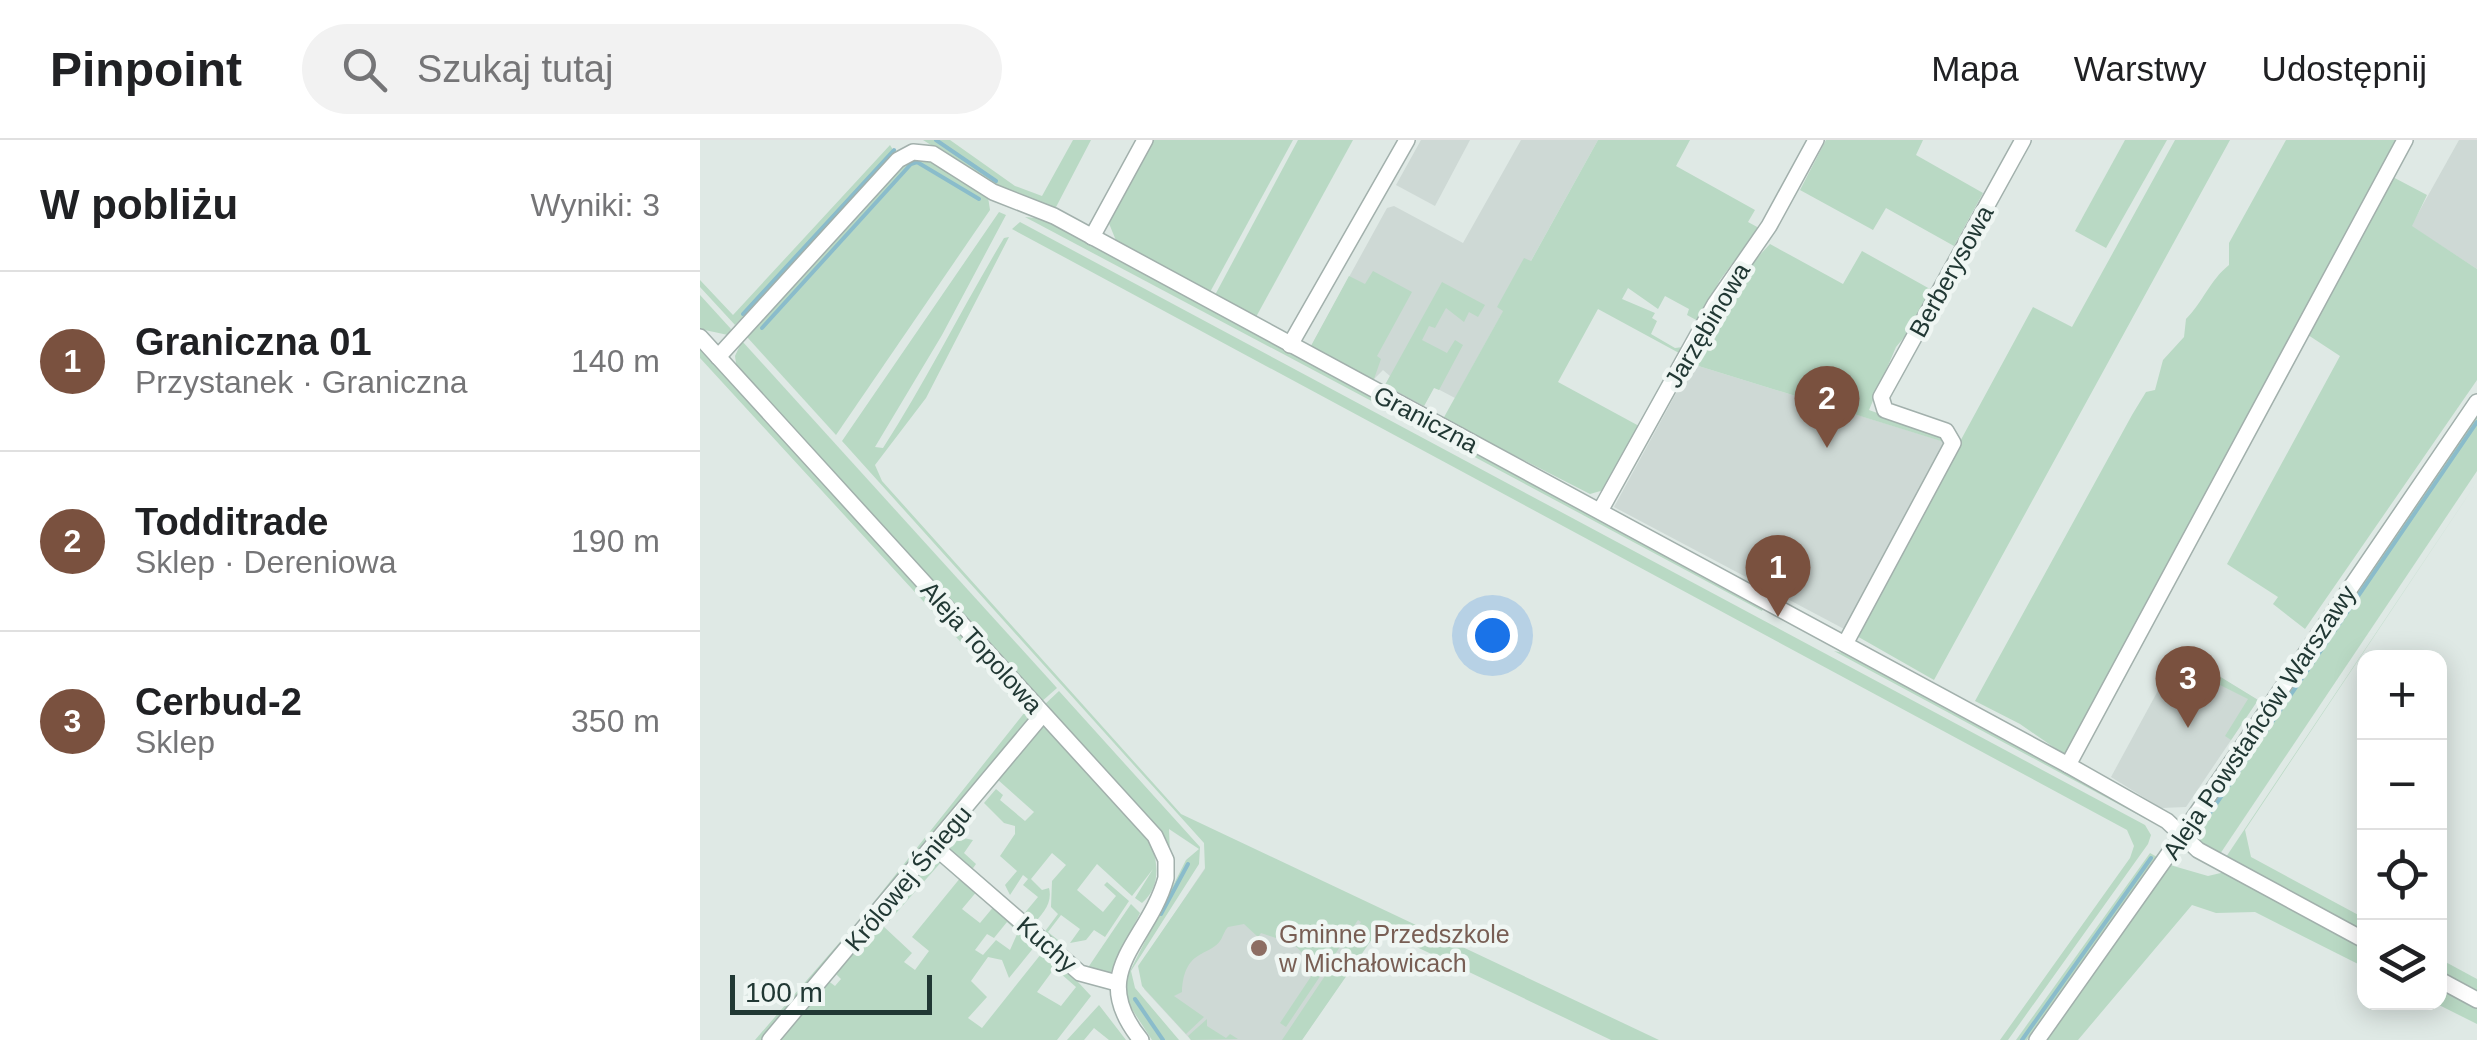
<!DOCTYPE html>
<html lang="pl">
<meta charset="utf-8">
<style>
:root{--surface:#fff;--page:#f2f2f2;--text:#202124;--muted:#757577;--line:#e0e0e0;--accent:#7a513f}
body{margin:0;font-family:Helvetica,sans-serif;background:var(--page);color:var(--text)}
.controls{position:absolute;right:30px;bottom:30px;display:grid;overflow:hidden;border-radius:20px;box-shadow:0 5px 25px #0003}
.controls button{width:90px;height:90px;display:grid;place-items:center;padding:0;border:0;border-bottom:2px solid var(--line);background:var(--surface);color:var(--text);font:50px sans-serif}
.scale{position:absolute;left:30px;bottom:25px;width:202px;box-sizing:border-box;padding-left:10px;border:5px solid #213834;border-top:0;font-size:28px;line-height:35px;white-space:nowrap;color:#213834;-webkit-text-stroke:8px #eff6f3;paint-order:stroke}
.you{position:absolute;left:792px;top:495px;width:35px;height:35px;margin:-25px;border:8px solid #fff;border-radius:50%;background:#1a73e8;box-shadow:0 0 0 15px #1a73e833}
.badge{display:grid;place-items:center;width:65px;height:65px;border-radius:50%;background:var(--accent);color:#fff;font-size:32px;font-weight:700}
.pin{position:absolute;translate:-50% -82px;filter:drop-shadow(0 2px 5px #0008)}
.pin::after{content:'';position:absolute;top:52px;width:35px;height:30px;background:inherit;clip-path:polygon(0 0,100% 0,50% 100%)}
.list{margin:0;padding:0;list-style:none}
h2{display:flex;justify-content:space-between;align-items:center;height:130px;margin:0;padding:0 40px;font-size:42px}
h2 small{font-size:32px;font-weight:400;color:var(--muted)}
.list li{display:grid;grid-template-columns:65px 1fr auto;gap:30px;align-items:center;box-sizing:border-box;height:180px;padding:0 40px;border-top:2px solid var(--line)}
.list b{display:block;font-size:38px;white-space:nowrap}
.list p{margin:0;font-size:32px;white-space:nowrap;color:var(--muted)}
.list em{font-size:32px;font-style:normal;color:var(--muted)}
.icon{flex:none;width:55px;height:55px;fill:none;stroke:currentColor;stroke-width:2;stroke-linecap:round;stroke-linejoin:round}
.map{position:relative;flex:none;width:1777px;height:900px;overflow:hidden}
header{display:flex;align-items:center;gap:60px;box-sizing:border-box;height:140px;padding:0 50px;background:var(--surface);border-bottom:2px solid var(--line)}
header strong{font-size:48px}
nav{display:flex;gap:55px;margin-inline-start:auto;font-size:35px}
.search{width:700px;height:90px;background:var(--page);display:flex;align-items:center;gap:25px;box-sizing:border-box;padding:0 35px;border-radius:55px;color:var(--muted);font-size:38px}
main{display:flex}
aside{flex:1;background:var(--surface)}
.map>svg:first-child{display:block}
</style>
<header>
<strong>Pinpoint</strong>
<div class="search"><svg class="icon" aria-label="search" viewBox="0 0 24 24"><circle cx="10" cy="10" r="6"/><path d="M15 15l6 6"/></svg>Szukaj tutaj</div>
<nav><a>Mapa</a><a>Warstwy</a><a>Udostępnij</a></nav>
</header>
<main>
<aside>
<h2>W pobliżu<small>Wyniki: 3</small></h2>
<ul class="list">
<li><span class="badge">1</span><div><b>Graniczna 01</b><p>Przystanek · Graniczna</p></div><em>140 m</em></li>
<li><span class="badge">2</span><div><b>Todditrade</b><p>Sklep · Dereniowa</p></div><em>190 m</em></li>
<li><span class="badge">3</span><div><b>Cerbud-2</b><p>Sklep</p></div><em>350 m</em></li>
</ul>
</aside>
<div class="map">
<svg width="1777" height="900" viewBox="0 0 1777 900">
<rect width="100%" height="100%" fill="#dfe9e5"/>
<g fill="#ced9d5">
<polygon points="721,0 770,0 735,66 696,45"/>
<polygon points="821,0 898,0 755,258 734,247 724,266 685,245 690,236 683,230 674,239 611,206 687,68 694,66 763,103"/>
<polygon points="1759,0 1777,0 1777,129 1711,86"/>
<polygon points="992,224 1245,302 1146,490 914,367"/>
<polygon points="1479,512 1558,560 1486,667 1461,668 1411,637"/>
<polygon points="535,721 678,789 602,900 491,900 444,849 439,826 505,728"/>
</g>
<g fill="#b9d9c4" fill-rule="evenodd">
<polygon points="223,0 250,0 315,46 342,56 373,0 391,0 355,69 290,42"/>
<polygon points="452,0 593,0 509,154 417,103 408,81"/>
<polygon points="598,0 653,0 556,177 515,155"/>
<polygon points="898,0 990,0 976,26 1055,70 1048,82 1059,88 1020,140 998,181 987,175 989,169 965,156 958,169 928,148 922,159 955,173 952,178 957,181 951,194 975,208 983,207 979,213 898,169 858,242 939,286 904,350 890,354 743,279 803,171 797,167 824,118 831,121"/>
<polygon points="1126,0 1223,0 1216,15 1283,53 1254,106 1186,68 1173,90 1100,50"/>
<polygon points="1425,0 1467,0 1406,108 1375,91"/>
<polygon points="1475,0 1530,0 1234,540 1155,495 1333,167 1372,187"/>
<path d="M1586,0H1701L1365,615L1320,584L1275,561L1432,275L1446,252L1455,250L1463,220L1484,197L1486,179C1503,162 1510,140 1529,125V103Z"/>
<polygon points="190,5 195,13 35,185 0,147 0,140 33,175"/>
<polygon points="225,19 288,57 290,70 136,295 47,197 196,33 212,20"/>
<polygon points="1689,35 1727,55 1712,86 1777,129 1777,240 1605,489 1573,464 1578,457 1527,424 1640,216 1605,193"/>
<path d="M299,72L306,75L242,195L175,307L183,308C227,240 262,168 304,98L309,97L226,258L175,325L182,341L481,674L959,900H911L679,789L602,900H582L661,782L658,780L586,887L580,883L616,829L594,804L561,793L558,797L544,784L528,787C524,791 523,797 520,801C508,817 484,809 482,852L474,856L504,877L486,894L442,846L438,826L505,729L504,703L142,301Z"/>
<polygon points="325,77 346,79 708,276 711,282"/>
<polygon points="320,82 1445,685 1451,695 1448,704 1308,900 1300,900 1430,718 1434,706 1427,690 312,89"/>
<path d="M1070,104L1143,144L1162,111L1230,149L1216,183L1196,207L1169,270L1245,298L1244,302L992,224C1001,212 1000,200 1007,188C1025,157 1046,129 1070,104Z"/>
<polygon points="673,131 712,152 677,216 681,219 674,239 668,241 611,211 611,206 649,136 665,144"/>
<polygon points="742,142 785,165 778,177 769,172 764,182 746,168 735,188 729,186 722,200 747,213 755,200 763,205 739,250 734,248 724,266 685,245"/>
<polygon points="0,155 31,189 28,195 0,189"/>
<polygon points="42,201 357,548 340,563 37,231 35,216"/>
<polygon points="0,205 332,569 334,577 65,900 55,900 165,773 325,572 0,218"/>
<polygon points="1777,276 1777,331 1520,714 1499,704 1495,690"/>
<polygon points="743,300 755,301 1064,466 1062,471"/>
<polygon points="1777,342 1545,690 1551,717 1664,778 1664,794 1526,717"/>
<polygon points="1134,511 1149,514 1446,674 1446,679"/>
<polygon points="1514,533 1558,560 1531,600 1525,596 1548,559 1510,540"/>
<polygon points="359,551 500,707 499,724 431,831 435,848 479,900 452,900 426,860 426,839 486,720 499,709 469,689 470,715 343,566"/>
<path d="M345,585L449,698C458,720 462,746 442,763L435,758L453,729L432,756L397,724L377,750L403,772L416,756L404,745L407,742L429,761L405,797L394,790L386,800L370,803L380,789L361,775L348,792L363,804L359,809L343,794L358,774L351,767L352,741L366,725L352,713L331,739L342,750L349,748C353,764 342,774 332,786L323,775L338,757L323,745L328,739L323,735L310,755L305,745L317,731L300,716L315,694V686L304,683L284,663L296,649L303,655L300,660L325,681L334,672L297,639Z"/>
<polygon points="254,696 273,700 264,713 276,724 271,731 249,712"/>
<polygon points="1450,713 1457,717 1327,900 1316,900"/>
<path d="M243,720L189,781L186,775C198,754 219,725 243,720Z"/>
<polygon points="1470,725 1508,736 1525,732 1664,807 1664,827 1555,772 1516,773 1492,765 1378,900 1346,900"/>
<path d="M253,727L330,795L335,806L309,838L302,820L288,817L271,841L287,857L268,878L282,888L345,809L359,822L337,852L361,866L376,847L360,833L365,828L391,856L357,900H75L127,840L135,846L141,839L134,832L175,785H182L212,813L204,822L215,830L229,811L212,797L261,737ZM278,750L295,765L280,783L262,769ZM307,782L318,792L310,810L296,800L283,815L275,810L287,794L294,798Z"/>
<polygon points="431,764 440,773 411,832 385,832"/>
<polygon points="1740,819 1777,839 1777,854 1740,834"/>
<polygon points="1740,847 1777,868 1777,884 1735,863 1740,862"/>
<polygon points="399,865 426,900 409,900 394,888 384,900 367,900"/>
<polygon points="507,879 507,886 526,898 530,894 538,899 491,900 488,896"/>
</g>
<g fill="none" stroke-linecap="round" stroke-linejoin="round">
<g stroke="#8abccb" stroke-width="4">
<polyline points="236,0 296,41"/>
<polyline points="43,174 194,10"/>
<polyline points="62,188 211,24 217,22 279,59"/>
<polyline points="1501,686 1777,282"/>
<polyline points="461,774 488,724"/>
<polyline points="435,859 463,900"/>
<polyline points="1322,900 1451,718"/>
</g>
<defs>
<g id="minor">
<polyline points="392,97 445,0"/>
<path d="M0,197L455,696L466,720V738C448,803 385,831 441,900"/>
<polyline points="590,205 707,0"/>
<polyline points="18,217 198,20 213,12 233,14 293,52 354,76 1368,625 1467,681 1498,710 1664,800"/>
<polyline points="900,371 1015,164 1069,86 1116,0"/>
<polyline points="1145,504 1253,303 1246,291 1185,270 1181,257 1323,0"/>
<polyline points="1368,625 1705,0"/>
<polyline points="236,708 380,833 417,843"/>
<polyline points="1740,840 1777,860"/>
<polyline points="70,900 343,574"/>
<polyline points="1337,900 1482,695 1777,262"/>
</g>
</defs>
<use href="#minor" stroke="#a2b0ac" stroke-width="18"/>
<use href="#minor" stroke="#fff" stroke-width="15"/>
</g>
<circle fill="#8d6e63" stroke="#eff6f3" stroke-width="4" cx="559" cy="808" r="10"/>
<g text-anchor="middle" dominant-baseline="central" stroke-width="9" stroke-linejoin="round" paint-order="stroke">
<g font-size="25" fill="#213834" stroke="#eff6f3">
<text transform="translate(1251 131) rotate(-61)">Berberysowa</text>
<text transform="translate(1007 185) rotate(-59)">Jarzębinowa</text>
<text transform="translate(726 279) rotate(28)">Graniczna</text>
<text transform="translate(282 507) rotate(48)">Aleja Topolowa</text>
<text transform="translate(1559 582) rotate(-56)">Aleja Powstańców Warszawy</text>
<text transform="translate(208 738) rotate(-50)">Królowej Śniegu</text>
<text transform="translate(347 804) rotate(41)">Kuchy</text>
</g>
<g font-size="25" fill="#785e54" stroke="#eff6f3" text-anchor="start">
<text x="579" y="794">Gminne Przedszkole<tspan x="579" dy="29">w Michałowicach</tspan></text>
</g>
</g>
</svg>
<div class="controls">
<button>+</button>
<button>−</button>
<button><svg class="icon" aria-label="locate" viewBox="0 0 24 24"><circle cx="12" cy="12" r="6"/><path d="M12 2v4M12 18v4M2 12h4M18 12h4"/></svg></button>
<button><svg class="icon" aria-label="layers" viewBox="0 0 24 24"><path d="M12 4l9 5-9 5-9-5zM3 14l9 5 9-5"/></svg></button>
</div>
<div class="scale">100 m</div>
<div class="you"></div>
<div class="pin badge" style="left:1078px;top:477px">1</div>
<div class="pin badge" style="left:1127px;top:308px">2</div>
<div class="pin badge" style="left:1488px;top:588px">3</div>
</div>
</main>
